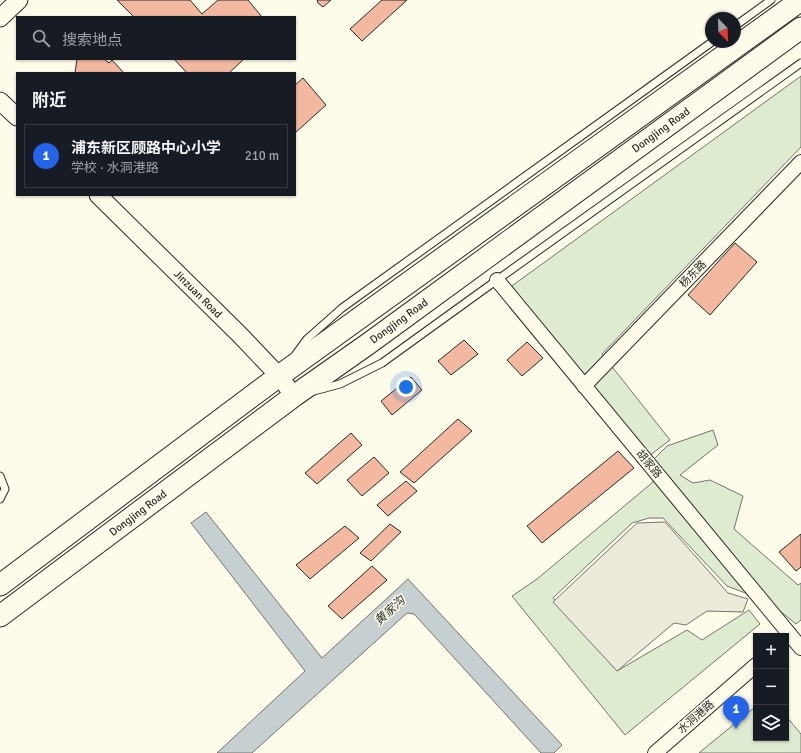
<!DOCTYPE html>
<html lang="zh">
<meta charset="utf-8">
<style>
:root{--surface:#171b24;--page:#20242c;--text:#f1f3f6;--muted:#9ea1a6;--line:#363941;--accent:#2563eb}
body{margin:0;font-family:Signika,"Noto Sans SC",sans-serif;background:var(--page);color:var(--text)}
.controls{position:absolute;right:12px;bottom:12px;display:grid;overflow:hidden;border-radius:0px;box-shadow:0 1px 3px #0004}
.controls button{width:36px;height:36px;display:grid;place-items:center;padding:0;border:0;border-bottom:1px solid var(--line);background:var(--surface);color:var(--text);font:20px sans-serif}
.compass{position:absolute;left:705px;top:12px;width:36px;height:36px;border-radius:50%;background:var(--surface);box-shadow:0 1px 3px #0004;rotate:157deg}
.you{position:absolute;left:406px;top:387px;width:14px;height:14px;margin:-10px;border:3px solid #fff;border-radius:50%;background:#1a73e8;box-shadow:0 0 0 6px #1a73e833}
.badge{display:grid;place-items:center;width:26px;height:26px;border-radius:50%;background:var(--accent);color:#fff;font-size:13px;font-weight:700}
.pin{position:absolute;translate:-50% -33px;filter:drop-shadow(0 1px 2px #0008)}
.pin::after{content:'';position:absolute;top:21px;width:14px;height:12px;background:inherit;clip-path:polygon(0 0,100% 0,50% 100%)}
.list{margin:0;padding:0;list-style:none}
h2{display:flex;justify-content:space-between;align-items:center;height:52px;margin:0;padding:0 16px;font-size:17px}
h2 small{font-size:13px;font-weight:400;color:var(--muted)}
.list li{display:grid;grid-template-columns:26px 1fr auto;gap:12px;align-items:center;box-sizing:border-box;height:64px;margin:0 8px 8px;padding:0 8px;border:1px solid var(--line);border-radius:0px}
.list b{display:block;font-size:15px;white-space:nowrap}
.list p{margin:0;font-size:13px;white-space:nowrap;color:var(--muted)}
.list em{font-size:13px;font-style:normal;color:var(--muted)}
.icon{flex:none;width:22px;height:22px;fill:none;stroke:currentColor;stroke-width:2;stroke-linecap:round;stroke-linejoin:round}
.map{position:relative;flex:none;width:801px;height:753px;overflow:hidden}
.search{position:absolute;background:var(--surface);box-shadow:0 1px 3px #0004;left:16px;top:16px;width:280px;height:44px;display:flex;align-items:center;gap:10px;box-sizing:border-box;padding:0 14px;border-radius:0px;color:var(--muted);font-size:15px}
.panel{position:absolute;background:var(--surface);box-shadow:0 1px 3px #0004;left:16px;top:72px;width:280px;height:124px;border-radius:0px}
.map>svg:first-child{display:block}
</style>
<div class="map">
<svg width="801" height="753" viewBox="0 0 801 753">
<rect width="100%" height="100%" fill="#fdfbea"/>
<g fill="#deebd1" stroke="#74746e">
<polygon points="801,76 801,147 602,354 670,440 649,456 509,288"/>
<polygon points="713,430 718,445 680,475 693,483 710,480 743,496 734,529 798,585 801,583 801,620 796,624 769,602 727,586 663,518 649,518 632,523 553,598 617,671 687,630 702,640 749,610 760,624 625,735 512,596 537,579 653,482 653,460 667,446"/>
<polygon points="756,706 756,738 786,738 786,716 801,734 801,753 699,753"/>
</g>
<polygon fill="#eceadb" stroke="#74746e" points="665,522 728,593 748,599 743,612 707,611 686,625 674,623 617,671 553,602 637,523"/>
<polygon fill="#c7d0d0" stroke="#74746e" points="206,512 322,658 408,579 562,745 554,753 541,753 414,614 407,613 252,753 217,753 305,671 191,523"/>
<g fill="#f2b8a0" stroke="#2b2b2b">
<polygon points="117,0 190,0 202,14 218,0 248,0 262,17 134,17"/>
<polygon points="317,0 331,0 323,7 318,3"/>
<polygon points="382,0 407,0 362,41 350,29"/>
<polygon points="77,59 104,59 109,63 112,60 124,73 75,73"/>
<polygon points="174,59 244,59 229,73 187,73"/>
<polygon points="303,78 326,105 295,133 295,85"/>
<polygon points="735,243 757,262 710,315 688,295"/>
<polygon points="464,340 478,354 451,375 438,361"/>
<polygon points="527,342 543,358 522,376 507,360"/>
<polygon points="411,377 422,390 392,415 381,401"/>
<polygon points="458,419 472,431 414,483 400,472"/>
<polygon points="351,433 362,445 317,484 305,473"/>
<polygon points="618,451 634,468 542,543 527,526"/>
<polygon points="374,457 389,473 362,496 347,480"/>
<polygon points="406,481 417,491 388,516 377,505"/>
<polygon points="390,524 401,532 371,561 360,553"/>
<polygon points="345,526 359,538 310,579 296,565"/>
<polygon points="801,534 801,567 796,571 779,552"/>
<polygon points="372,566 387,580 342,619 328,606"/>
</g>
<g fill="none" stroke-linecap="round" stroke-linejoin="round">
<defs>
<g id="service">
<polyline points="735,26 771,0"/>
<polyline points="296,354 307,339 342,308 712,42"/>
<polyline points="314,391 340,384 382,363 497,280 801,63"/>
<polyline points="0,476 5,489 0,499"/>
</g>
<g id="minor">
<polyline points="497,280 801,648"/>
<polyline points="584,386 801,162"/>
<polyline points="655,753 756,665"/>
</g>
<g id="tertiary">
<polyline points="0,18 19,0"/>
<polyline points="0,101 17,117"/>
<polyline points="98,195 239,334 279,376 294,396"/>
</g>
<g id="primary">
<polyline points="0,585 279,376 801,0"/>
<polyline points="0,616 294,396 368,344 801,28"/>
</g>
</defs>
<use href="#service" stroke="#2b2b2b" stroke-width="9"/>
<use href="#minor" stroke="#2b2b2b" stroke-width="16"/>
<use href="#tertiary" stroke="#2b2b2b" stroke-width="19"/>
<use href="#primary" stroke="#2b2b2b" stroke-width="23"/>
<use href="#service" stroke="#fdfbea" stroke-width="7"/>
<use href="#minor" stroke="#fdfbea" stroke-width="14"/>
<use href="#tertiary" stroke="#fdfbea" stroke-width="17"/>
<use href="#primary" stroke="#fdfbea" stroke-width="21"/>
</g>
<g text-anchor="middle" dominant-baseline="central" stroke-width="3" stroke-linejoin="round" paint-order="stroke">
<g font-size="11" fill="#2b2b2b" stroke="#fdfbea">
<text transform="translate(661 130) rotate(-36)">Dongjing Road</text>
<text transform="translate(693 274) rotate(-46)">杨东路</text>
<text transform="translate(198 294) rotate(45)">Jinzuan Road</text>
<text transform="translate(399 321) rotate(-36)">Dongjing Road</text>
<text transform="translate(649 464) rotate(50)">胡家路</text>
<text transform="translate(138 513) rotate(-37)">Dongjing Road</text>
<text transform="translate(696 717) rotate(-41)">水洞港路</text>
</g>
<g font-size="12" font-style="italic" fill="#2b2b2b" stroke="#fdfbea">
<text transform="translate(390 611) rotate(-42)">黄家沟</text>
</g>
</g>
</svg>
<div class="controls">
<button>+</button>
<button>−</button>
<button><svg class="icon" aria-label="layers" viewBox="0 0 24 24"><path d="M12 4l9 5-9 5-9-5zM3 14l9 5 9-5"/></svg></button>
</div>
<svg class="compass" viewBox="-18 -18 36 36"><path d="M0-13l5 13h-10z" fill="#e53935"/><path d="M0 13l5-13h-10z" fill="#9ea1a6"/></svg>
<div class="you"></div>
<div class="pin badge" style="left:736px;top:729px">1</div>
<div class="search"><svg class="icon" aria-label="search" viewBox="0 0 24 24"><circle cx="10" cy="10" r="6"/><path d="M15 15l6 6"/></svg>搜索地点</div>
<section class="panel">
<h2>附近<small></small></h2>
<ul class="list">
<li><span class="badge">1</span><div><b>浦东新区顾路中心小学</b><p>学校 · 水洞港路</p></div><em>210 m</em></li>
</ul>
</section>
</div>
